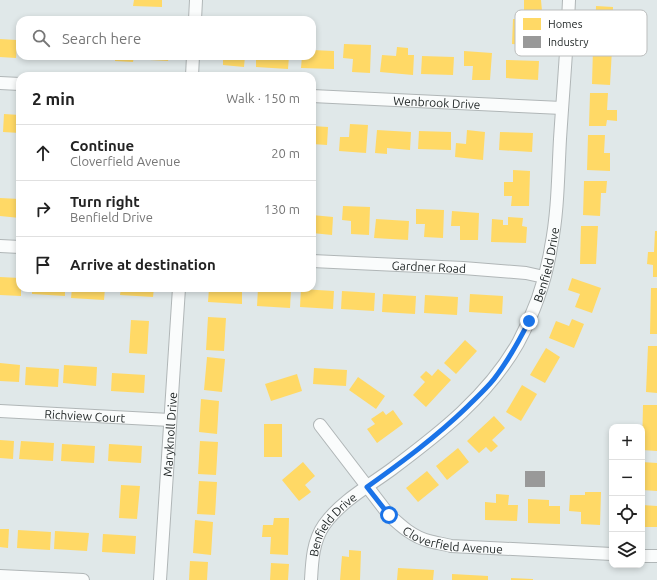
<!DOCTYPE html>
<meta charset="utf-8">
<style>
:root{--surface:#fff;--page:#f2f2f2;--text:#222;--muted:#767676;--line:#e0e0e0}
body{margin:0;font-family:Ubuntu,sans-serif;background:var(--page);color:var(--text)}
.controls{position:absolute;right:12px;bottom:12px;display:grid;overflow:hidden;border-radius:8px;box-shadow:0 2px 6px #0003}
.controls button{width:36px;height:36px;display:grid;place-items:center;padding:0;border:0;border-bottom:1px solid var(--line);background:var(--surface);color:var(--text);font:20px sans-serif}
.stop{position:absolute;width:12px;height:12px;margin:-9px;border:3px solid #1a73e8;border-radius:50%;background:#fff}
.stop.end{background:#1a73e8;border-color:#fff;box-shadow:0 1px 4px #0008}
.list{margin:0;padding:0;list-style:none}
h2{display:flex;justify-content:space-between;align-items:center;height:52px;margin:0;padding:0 16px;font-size:17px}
h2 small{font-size:13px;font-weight:400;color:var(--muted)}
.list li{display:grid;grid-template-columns:26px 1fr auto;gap:12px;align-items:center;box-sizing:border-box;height:56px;padding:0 16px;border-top:1px solid var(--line)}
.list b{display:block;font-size:15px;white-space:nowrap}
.list p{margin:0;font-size:13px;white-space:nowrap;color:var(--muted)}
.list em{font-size:13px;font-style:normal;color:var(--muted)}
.icon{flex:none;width:22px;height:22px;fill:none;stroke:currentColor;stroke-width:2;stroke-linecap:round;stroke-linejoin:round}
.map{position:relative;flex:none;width:657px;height:580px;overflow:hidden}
.search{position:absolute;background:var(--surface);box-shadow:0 2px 6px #0003;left:16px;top:16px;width:300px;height:44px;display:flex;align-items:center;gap:10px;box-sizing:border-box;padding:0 14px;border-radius:12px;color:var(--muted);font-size:15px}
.panel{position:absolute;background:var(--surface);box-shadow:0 2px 6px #0003;left:16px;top:72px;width:300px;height:220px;border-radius:12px}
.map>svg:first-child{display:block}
</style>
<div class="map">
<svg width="657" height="580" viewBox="0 0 657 580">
<rect width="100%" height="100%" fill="#e0e8e9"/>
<g fill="#ffd966">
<polygon points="134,0 162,0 162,7 133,6"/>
<polygon points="524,0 541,0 542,11 524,11"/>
<polygon points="596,6 613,7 612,39 595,39"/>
<polygon points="513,19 539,20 538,38 526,37 526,45 512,44"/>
<polygon points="0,39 17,40 16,58 0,57"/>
<polygon points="344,44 371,45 370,73 352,72 353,59 343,58"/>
<polygon points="397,47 408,48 408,55 414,55 413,75 380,72 382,55 396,56"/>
<polygon points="593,48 612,49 610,85 592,84"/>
<polygon points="312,50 334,51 334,69 301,68 302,56 312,56"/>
<polygon points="464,51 492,53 490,80 472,80 473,66 464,66"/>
<polygon points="64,56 96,56 96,60 63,59"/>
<polygon points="115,56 134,56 133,62 115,61"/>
<polygon points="150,56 169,56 168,61 150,60"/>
<polygon points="223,56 245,56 244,67 223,65"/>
<polygon points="256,56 289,56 288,69 256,67"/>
<polygon points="422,56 454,57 453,75 421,74"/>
<polygon points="506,60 539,61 538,80 506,78"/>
<polygon points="590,93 608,93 607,110 617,110 617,121 607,120 606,126 589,126"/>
<polygon points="4,114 20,115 20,133 3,132"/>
<polygon points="350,124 368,125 366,153 339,151 340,137 349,137"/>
<polygon points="312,126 328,127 327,145 312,144"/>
<polygon points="377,130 411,132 410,150 387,148 387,154 375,153"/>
<polygon points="467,130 485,132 483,160 455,157 456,143 466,144"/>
<polygon points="419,131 451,132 451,150 418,149"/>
<polygon points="500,132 533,133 532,152 499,150"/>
<polygon points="588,135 605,135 604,153 610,153 610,171 587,170"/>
<polygon points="513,170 530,171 529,206 511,206 512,196 504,196 504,182 513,182"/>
<polygon points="584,181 607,181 606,193 601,193 600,216 583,215"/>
<polygon points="0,198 20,199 20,218 0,216"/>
<polygon points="343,206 370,207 369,235 351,234 351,221 342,220"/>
<polygon points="416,209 444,210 443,238 424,237 425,224 416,224"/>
<polygon points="452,211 479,213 478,240 460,240 460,226 451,226"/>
<polygon points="312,215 333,217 332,235 312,233"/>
<polygon points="508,217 523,218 522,226 527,227 526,243 491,242 492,219 503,220 503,225 508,225"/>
<polygon points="376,219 409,221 408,240 374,238"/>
<polygon points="581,226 598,226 596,264 580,264"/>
<polygon points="655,231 657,231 657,277 653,277 653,265 647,264 648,252 654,252"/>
<polygon points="0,277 20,278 20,288 21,288 21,296 0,295"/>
<polygon points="572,278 601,288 592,313 575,307 580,294 568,290"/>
<polygon points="32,288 65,288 65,296 32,294"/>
<polygon points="72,288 105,288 104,300 71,298"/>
<polygon points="121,288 154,288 153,297 120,295"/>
<polygon points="209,288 242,288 242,304 208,302"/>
<polygon points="258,288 291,290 290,308 257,306"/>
<polygon points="651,288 657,288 657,334 650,334"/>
<polygon points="301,289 334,291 333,309 300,307"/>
<polygon points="342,291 375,293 374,311 341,309"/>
<polygon points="383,294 416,296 415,314 382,312"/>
<polygon points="470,294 503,296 502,314 469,312"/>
<polygon points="425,295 458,297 457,315 424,313"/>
<polygon points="208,317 226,318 224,351 206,350"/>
<polygon points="572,319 584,324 574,348 549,338 556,321 569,326"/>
<polygon points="131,320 149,321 147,354 129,353"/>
<polygon points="465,340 477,351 456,374 444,363"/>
<polygon points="648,346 657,346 657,393 646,392"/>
<polygon points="546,348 560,357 545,383 530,375"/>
<polygon points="207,357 225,359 222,392 204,390"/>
<polygon points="0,363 20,365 19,382 0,381"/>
<polygon points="64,365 97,367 96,386 63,383"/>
<polygon points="26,367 59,369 58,387 25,385"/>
<polygon points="314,368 347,370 346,386 313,384"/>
<polygon points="438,369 451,380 426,407 413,395 425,382 420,377 426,371 432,376"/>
<polygon points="112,373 145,375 144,393 111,391"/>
<polygon points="297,374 302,391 271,401 265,384"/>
<polygon points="358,377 385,396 376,409 349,390"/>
<polygon points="522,385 537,394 521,421 506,412"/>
<polygon points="201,399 219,401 217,434 199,432"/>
<polygon points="643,405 657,405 657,451 642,450"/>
<polygon points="393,410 403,424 377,443 367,429 375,424 371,419 383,411 386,415"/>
<polygon points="494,416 505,428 492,440 498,446 491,452 486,447 479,453 467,441"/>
<rect x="264" y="424" width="18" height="33"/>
<polygon points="0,440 14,441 13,459 0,458"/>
<polygon points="21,441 54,443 53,461 19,459"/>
<polygon points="200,441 218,442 216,475 198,474"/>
<polygon points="62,444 95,446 94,463 61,461"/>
<polygon points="109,444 142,446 141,463 108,461"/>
<polygon points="458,448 469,462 447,480 436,466"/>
<polygon points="303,462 315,476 305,485 311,492 299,501 282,480"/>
<polygon points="642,462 657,463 657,491 642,490"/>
<polygon points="427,471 439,485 418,502 406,488"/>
<polygon points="199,481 217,482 215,515 197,514"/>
<polygon points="121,485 140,486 137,519 119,518"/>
<polygon points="585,492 601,492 600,525 581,524 581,512 569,511 570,495 585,495"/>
<polygon points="496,494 509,495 508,505 518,505 517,521 485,520 485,502 496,503"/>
<polygon points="528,499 549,500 549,506 560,506 560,524 528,523"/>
<polygon points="642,505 657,506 657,527 642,527"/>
<polygon points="274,518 289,518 288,555 270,554 271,537 262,537 263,525 273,525"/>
<polygon points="195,520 213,522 211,555 193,553"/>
<polygon points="0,529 9,529 8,548 0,547"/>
<polygon points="18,530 51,532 50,550 17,548"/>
<polygon points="55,531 89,533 87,551 54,549"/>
<polygon points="103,534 136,536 135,554 102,552"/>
<polygon points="349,550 361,551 360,580 340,580 342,556 349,557"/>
<polygon points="190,561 208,562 207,580 189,580"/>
<polygon points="271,563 289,564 288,580 270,580"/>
<polygon points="398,568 434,570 433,580 397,580"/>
<polygon points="452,574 488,576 488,580 452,580"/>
<polygon points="511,578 533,579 533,580 511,580"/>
</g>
<rect fill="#999" x="525" y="471" width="20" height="16"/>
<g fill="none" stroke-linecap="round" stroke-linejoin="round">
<defs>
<g id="street">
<polyline points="195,20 196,0"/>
<polyline points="192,76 193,56"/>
<polyline points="0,83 20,84"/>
<path id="s1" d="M312,96L562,108"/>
<polyline points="0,246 20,247"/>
<path id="s2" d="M312,261L463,268L526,273L544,277"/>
<path id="s3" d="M0,411L170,420"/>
<path id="s4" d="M320,425L389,515C401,526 413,537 429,541C436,543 444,544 451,546L612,554"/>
<polyline points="642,556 657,556"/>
<polyline points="0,576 83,580"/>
<path id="s5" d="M160,580L179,288"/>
<path id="s6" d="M311,580C312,561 313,541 324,525C341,501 369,486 392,469C440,433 488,396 518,343C534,313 546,280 551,247C558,212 558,175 560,139C563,93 567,46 569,0"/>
</g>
</defs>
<use href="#street" stroke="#b0b6b7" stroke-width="14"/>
<use href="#street" stroke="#fafcfc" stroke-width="12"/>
</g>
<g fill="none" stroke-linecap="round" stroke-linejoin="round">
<path stroke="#1a73e8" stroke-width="5" d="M389,515L367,487C402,462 436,437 467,407C476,398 486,389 494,379C508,361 519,341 529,321"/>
</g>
<g text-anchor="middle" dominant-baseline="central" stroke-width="4" stroke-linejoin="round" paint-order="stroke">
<g font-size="12" fill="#1d2323" stroke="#fff">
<text stroke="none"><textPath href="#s1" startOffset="125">Wenbrook Drive</textPath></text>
<text stroke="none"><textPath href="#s6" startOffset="409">Benfield Drive</textPath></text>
<text stroke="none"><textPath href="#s2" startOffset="117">Gardner Road</textPath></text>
<text stroke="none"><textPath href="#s3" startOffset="85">Richview Court</textPath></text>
<text stroke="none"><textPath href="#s5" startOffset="146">Maryknoll Drive</textPath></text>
<text stroke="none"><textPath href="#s6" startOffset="62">Benfield Drive</textPath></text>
<text stroke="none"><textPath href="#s4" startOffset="185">Cloverfield Avenue</textPath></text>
</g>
</g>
<rect x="515" y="10" width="132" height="46" rx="6" fill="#fff" stroke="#bbbdbd" stroke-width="1"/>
<rect x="523" y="18" width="18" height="12" fill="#ffd966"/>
<rect x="523" y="36" width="18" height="12" fill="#999"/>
<g font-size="11" fill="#1d2323">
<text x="548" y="28">Homes</text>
<text x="548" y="46">Industry</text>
</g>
</svg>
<div class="controls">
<button>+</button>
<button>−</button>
<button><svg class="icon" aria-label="locate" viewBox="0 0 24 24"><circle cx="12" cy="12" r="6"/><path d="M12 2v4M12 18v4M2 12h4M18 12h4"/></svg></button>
<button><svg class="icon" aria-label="layers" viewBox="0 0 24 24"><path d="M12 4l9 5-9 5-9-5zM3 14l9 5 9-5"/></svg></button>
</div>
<div class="stop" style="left:389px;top:515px"></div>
<div class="stop end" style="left:529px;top:321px"></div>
<div class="search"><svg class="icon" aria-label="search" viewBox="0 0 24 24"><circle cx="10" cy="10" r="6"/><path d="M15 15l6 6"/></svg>Search here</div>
<section class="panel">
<h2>2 min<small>Walk · 150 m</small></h2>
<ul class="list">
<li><svg class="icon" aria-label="ahead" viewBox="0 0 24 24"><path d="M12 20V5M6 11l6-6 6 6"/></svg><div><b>Continue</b><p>Cloverfield Avenue</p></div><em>20 m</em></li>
<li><svg class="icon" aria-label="right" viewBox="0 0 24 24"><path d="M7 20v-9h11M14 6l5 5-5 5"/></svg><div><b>Turn right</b><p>Benfield Drive</p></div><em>130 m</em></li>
<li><svg class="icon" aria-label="arrive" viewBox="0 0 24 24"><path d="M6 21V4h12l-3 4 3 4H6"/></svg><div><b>Arrive at destination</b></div></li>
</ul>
</section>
</div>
